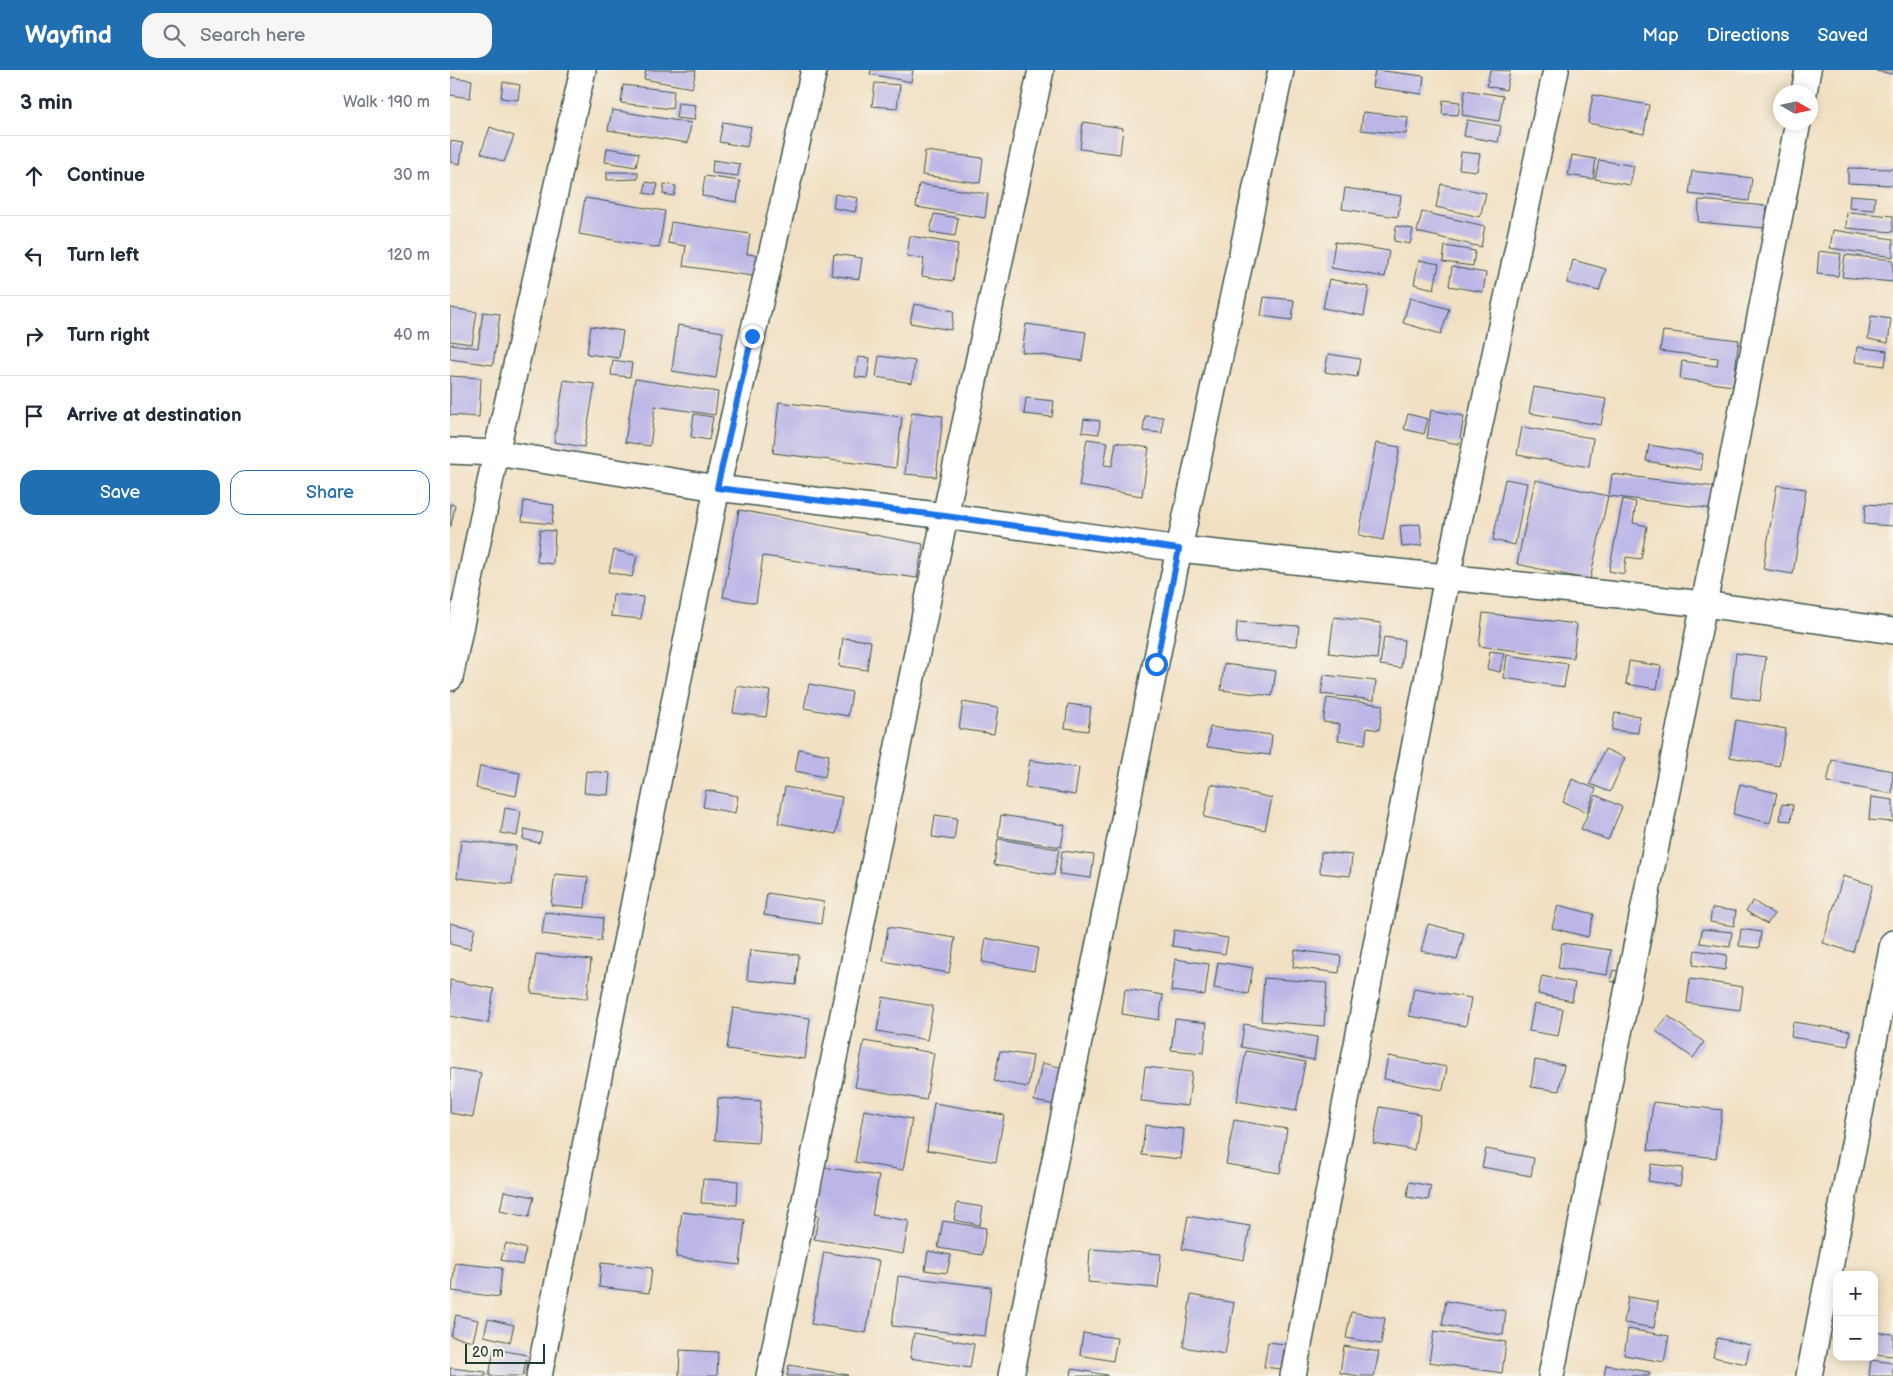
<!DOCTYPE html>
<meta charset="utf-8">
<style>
:root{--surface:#fff;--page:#f6f6f7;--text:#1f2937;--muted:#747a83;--line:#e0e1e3;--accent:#1f6fb2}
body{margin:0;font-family:"Balsamiq Sans",sans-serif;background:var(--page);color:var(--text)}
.controls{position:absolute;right:15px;bottom:15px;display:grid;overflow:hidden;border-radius:10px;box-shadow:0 2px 12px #0003}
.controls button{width:45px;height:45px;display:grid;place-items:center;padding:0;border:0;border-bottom:1px solid var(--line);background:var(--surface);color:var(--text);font:25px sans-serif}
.compass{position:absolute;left:1323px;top:15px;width:45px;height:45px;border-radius:50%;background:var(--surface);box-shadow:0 2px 12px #0003;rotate:99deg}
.scale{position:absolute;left:15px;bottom:12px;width:80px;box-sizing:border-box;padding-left:5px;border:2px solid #1f3d34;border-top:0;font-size:14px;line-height:18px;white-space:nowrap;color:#1f3d34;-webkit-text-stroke:4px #f7f3e8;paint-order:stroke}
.stop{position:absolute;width:15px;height:15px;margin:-11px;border:4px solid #1a73e8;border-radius:50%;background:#fff}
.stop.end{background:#1a73e8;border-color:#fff;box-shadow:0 1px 5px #0008}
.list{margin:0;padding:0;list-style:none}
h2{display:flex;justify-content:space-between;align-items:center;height:65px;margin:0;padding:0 20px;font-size:21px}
h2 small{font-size:16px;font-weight:400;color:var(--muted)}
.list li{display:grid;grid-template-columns:32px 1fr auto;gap:15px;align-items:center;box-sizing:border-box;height:80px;padding:0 20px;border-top:1px solid var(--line)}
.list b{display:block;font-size:19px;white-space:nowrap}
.list em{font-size:16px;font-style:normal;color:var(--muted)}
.actions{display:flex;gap:10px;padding:15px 20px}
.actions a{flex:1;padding:11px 0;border:1px solid var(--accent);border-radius:15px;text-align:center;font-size:18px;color:var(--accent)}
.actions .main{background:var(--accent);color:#fff}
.icon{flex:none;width:28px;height:28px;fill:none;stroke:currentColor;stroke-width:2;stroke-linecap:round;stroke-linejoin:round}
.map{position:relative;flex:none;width:1443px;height:1306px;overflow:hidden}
header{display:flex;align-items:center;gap:30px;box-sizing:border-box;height:70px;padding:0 25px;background:var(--accent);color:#fff}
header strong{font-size:24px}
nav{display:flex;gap:28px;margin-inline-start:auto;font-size:18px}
.search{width:350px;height:45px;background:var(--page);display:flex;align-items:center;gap:12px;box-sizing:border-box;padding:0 18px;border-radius:15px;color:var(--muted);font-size:19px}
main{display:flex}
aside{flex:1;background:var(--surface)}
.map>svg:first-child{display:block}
</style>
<header>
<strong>Wayfind</strong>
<div class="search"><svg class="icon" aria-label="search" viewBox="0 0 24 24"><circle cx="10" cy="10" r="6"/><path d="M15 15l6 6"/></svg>Search here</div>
<nav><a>Map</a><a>Directions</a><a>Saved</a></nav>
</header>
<main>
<aside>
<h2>3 min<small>Walk · 190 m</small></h2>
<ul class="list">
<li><svg class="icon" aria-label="ahead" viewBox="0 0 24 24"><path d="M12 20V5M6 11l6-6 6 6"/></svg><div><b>Continue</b></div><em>30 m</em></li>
<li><svg class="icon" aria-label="left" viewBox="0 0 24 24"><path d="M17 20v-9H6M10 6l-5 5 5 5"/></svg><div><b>Turn left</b></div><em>120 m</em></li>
<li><svg class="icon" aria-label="right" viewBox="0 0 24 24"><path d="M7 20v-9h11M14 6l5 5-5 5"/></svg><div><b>Turn right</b></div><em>40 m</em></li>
<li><svg class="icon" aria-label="arrive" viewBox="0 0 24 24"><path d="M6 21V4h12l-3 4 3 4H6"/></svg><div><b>Arrive at destination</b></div></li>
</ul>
<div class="actions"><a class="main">Save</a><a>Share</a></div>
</aside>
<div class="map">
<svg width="1443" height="1306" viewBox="0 0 1443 1306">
<rect width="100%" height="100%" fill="#f7f3e8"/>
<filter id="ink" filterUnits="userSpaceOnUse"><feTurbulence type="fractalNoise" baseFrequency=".02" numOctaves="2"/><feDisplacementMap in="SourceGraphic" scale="10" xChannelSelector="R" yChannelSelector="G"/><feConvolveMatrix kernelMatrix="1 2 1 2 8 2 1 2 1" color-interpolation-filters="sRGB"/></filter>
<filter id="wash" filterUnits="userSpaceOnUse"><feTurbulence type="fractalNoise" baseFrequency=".0096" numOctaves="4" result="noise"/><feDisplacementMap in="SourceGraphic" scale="20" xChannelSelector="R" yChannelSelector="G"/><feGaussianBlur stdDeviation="1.12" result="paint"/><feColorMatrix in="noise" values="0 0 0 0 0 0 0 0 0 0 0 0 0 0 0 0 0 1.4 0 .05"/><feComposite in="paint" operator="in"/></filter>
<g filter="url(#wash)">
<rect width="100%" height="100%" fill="#f1e0c3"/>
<g id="blocks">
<g fill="#bcb6e7">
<polygon points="196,0 246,0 242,18 194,9"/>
<polygon points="421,0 463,0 461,12 420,4"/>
<polygon points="925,0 974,6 972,24 922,17"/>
<polygon points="1040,0 1060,1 1056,20 1037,16"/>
<polygon points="1426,0 1443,0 1443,4 1426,1"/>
<polygon points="0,7 22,10 20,28 0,25"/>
<polygon points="53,12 70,15 68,30 51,28"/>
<polygon points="425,13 450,15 447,38 422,36"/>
<polygon points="173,15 224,21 222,39 171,33"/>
<polygon points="1015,20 1053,26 1049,51 1012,45"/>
<polygon points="1143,25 1199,35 1194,64 1138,53"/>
<polygon points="993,30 1010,32 1008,45 992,44"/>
<polygon points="228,33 246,35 244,50 226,48"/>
<polygon points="162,40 241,53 238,73 158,60"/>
<polygon points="913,42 958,47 956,64 911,60"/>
<polygon points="1017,50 1051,56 1048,72 1014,66"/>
<polygon points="273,52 301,57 297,77 269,72"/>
<polygon points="633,52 673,58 670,84 630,79"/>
<polygon points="40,57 64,66 54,92 31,83"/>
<polygon points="0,71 13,73 10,94 0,92"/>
<polygon points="157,78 189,83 186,97 155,92"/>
<polygon points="475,81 533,88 530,113 472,105"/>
<polygon points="1011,82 1030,84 1027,101 1009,99"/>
<polygon points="1122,85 1146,89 1143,109 1118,105"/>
<polygon points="263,90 290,94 288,106 262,103"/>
<polygon points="1149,90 1184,96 1180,115 1145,109"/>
<polygon points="1398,98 1443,99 1443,115 1398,113"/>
<polygon points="1242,101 1302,108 1299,131 1239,124"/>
<polygon points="157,102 188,102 188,109 157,110"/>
<polygon points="255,106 290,111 287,132 252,126"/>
<polygon points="196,112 208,114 205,125 194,123"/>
<polygon points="214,114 226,116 224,126 213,124"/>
<polygon points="469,114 538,124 535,148 466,137"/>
<polygon points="991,114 1036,123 1030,147 986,137"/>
<polygon points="895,118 951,126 948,147 892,139"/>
<polygon points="385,124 408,128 405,142 383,138"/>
<polygon points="1400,125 1425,127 1424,140 1399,138"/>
<polygon points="135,128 215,141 209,178 129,164"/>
<polygon points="1249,130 1317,136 1315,158 1248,152"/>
<polygon points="972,142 1035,156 1031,177 967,162"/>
<polygon points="1397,142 1443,146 1443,162 1396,158"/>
<polygon points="484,144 508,148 505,166 480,162"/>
<polygon points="221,152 300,164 297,184 312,186 309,207 233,196 236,176 218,173"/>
<polygon points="946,156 963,159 960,174 944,171"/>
<polygon points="1383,160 1443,169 1443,187 1380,178"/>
<polygon points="460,166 508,174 503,211 472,206 474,189 457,186"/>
<polygon points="885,172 939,181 935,207 881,198"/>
<polygon points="995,176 1025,181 1023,196 993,192"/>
<polygon points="1369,181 1391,184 1388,206 1367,204"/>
<polygon points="384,184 412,188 409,209 381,205"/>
<polygon points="1395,185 1443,190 1443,212 1392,207"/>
<polygon points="969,190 989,194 984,219 964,214"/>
<polygon points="1123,190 1156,199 1149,221 1117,213"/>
<polygon points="1002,197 1036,203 1033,222 999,216"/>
<polygon points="879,209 919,217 914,246 873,238"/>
<polygon points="814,227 844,230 842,250 811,246"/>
<polygon points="960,228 999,239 991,264 953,253"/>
<polygon points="464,234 504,241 501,260 460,253"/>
<polygon points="0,238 27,242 22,274 0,271"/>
<polygon points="33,242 50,244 43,295 0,289 0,274 28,278"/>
<polygon points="1421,246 1441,249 1438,273 1418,269"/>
<polygon points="576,254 636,262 632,291 572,282"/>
<polygon points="228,255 273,262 266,308 222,301"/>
<polygon points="141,256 173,261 169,288 137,284"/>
<polygon points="1213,261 1289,270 1283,316 1230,309 1232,291 1267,296 1268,288 1210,281"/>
<polygon points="1407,277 1437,281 1435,296 1405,292"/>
<polygon points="878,284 910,289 907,307 875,302"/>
<polygon points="429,286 465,291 462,313 426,307"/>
<polygon points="408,287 420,288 417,308 405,307"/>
<polygon points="163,290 182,293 180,307 161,305"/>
<polygon points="0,306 31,308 29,347 0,345"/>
<polygon points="185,309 268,322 265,345 205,336 200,376 175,372"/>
<polygon points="114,310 145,314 134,377 104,372"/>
<polygon points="1084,317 1156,329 1151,355 1079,343"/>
<polygon points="576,328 604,331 602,347 574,344"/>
<polygon points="329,332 452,347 446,398 323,383"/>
<polygon points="981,340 1014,346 1009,374 977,368"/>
<polygon points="462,342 493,346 486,407 455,404"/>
<polygon points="244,344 263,347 259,370 241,367"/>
<polygon points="958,344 978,349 974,364 954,359"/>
<polygon points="695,346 713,347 712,363 693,361"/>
<polygon points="634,349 650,351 649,364 632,362"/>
<polygon points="1072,357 1143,368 1139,397 1067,385"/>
<polygon points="637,369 658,372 654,395 662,396 666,372 699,378 692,426 629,416"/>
<polygon points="926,373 950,377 933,470 909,465"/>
<polygon points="1199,375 1253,384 1251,400 1196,391"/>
<polygon points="1162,404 1266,417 1264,439 1159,426"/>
<polygon points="1055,409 1077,413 1065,475 1043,470"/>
<polygon points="1085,410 1158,426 1140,510 1067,494"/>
<polygon points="1327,415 1356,419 1343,504 1313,499"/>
<polygon points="1173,429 1186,432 1183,453 1197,456 1191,489 1176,487 1174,504 1159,501"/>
<polygon points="74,431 104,435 102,454 72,451"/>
<polygon points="0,434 5,435 1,456 0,456"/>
<polygon points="1416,434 1443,436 1443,456 1414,454"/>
<polygon points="289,440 473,474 467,508 313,486 306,533 273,527"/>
<polygon points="970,454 972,475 952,477 950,456"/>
<polygon points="90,460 105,461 103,494 87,492"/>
<polygon points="164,480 187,486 182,507 159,502"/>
<polygon points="163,524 193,527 191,549 161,546"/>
<polygon points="1033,543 1127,554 1123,588 1029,576"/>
<polygon points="884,547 931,553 927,589 879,583"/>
<polygon points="787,552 849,556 847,576 786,573"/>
<polygon points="934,567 954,570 951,598 930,595"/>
<polygon points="393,568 421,571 417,600 389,596"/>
<polygon points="1040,581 1054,583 1050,602 1037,599"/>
<polygon points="1286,583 1316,587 1310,631 1281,627"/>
<polygon points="1057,585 1118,594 1114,617 1054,608"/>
<polygon points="1179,591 1211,596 1207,619 1176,614"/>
<polygon points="774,594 826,601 822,626 771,620"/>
<polygon points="874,605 926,611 924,630 871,624"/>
<polygon points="359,614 402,622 398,646 354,638"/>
<polygon points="287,616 320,621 316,647 283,643"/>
<polygon points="877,628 933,635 929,660 917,658 915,674 888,670 890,654 873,652"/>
<polygon points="513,632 548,638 544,664 509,659"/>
<polygon points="618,634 641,637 638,661 615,658"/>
<polygon points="1165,643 1190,646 1188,663 1162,660"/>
<polygon points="1286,650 1336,659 1329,696 1280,687"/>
<polygon points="760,657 822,665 820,685 757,677"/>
<polygon points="349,679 379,685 375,707 345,701"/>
<polygon points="1155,679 1175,688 1160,722 1140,714"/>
<polygon points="580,690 629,698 625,725 575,717"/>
<polygon points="1382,690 1443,701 1442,724 1377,712"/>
<polygon points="30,696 70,703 66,726 26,718"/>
<polygon points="136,701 160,703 158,725 134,723"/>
<polygon points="1122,709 1146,719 1137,742 1113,732"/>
<polygon points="761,714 822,728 815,760 754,747"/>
<polygon points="1290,714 1327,723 1320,753 1283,744"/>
<polygon points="335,717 392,727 386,764 328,753"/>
<polygon points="256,720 288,726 285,743 253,737"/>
<polygon points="1146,725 1172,737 1158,770 1131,759"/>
<polygon points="1421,727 1443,730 1443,752 1419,750"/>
<polygon points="1332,734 1343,735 1341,751 1330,750"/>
<polygon points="55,738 71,741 67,766 51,763"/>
<polygon points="485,745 507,748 504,770 482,767"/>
<polygon points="551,745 615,755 611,777 548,767"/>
<polygon points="75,759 92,763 89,773 73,769"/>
<polygon points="548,769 609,779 604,805 544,795"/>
<polygon points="11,770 66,776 62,814 7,808"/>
<polygon points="612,781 644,785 641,808 609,804"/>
<polygon points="871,782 902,785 900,806 870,803"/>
<polygon points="105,804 138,807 135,838 101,835"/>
<polygon points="1393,806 1423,815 1403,882 1373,873"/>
<polygon points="317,823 374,832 371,854 314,845"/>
<polygon points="1303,831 1324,844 1317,854 1296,841"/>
<polygon points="1108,835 1144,844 1138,867 1102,858"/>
<polygon points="1262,838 1286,841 1284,856 1260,852"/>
<polygon points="95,842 153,848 151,871 92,864"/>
<polygon points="0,853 25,859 20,879 0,874"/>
<polygon points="978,854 1014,863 1007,890 971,881"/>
<polygon points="438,857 505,868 499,903 433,891"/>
<polygon points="1252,859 1282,862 1280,877 1250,873"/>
<polygon points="1291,859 1311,862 1309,878 1289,876"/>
<polygon points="724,860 778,868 775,884 722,876"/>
<polygon points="536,868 588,878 584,901 532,892"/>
<polygon points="1112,873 1161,880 1157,905 1108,898"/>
<polygon points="300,880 349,885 346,915 297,910"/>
<polygon points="845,880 891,886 889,903 843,897"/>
<polygon points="1245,880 1277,885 1275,900 1243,895"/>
<polygon points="86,884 141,890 137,929 81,923"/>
<polygon points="725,889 759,894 755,925 721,921"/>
<polygon points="768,892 803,898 798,924 764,918"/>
<polygon points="1163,900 1172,902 1170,913 1160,911"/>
<polygon points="1092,906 1125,913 1122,931 1088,924"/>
<polygon points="814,908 877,913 874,956 811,951"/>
<polygon points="1240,909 1293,917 1290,940 1237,933"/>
<polygon points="0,910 44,919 38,953 0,946"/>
<polygon points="964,918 1021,928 1016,956 959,946"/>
<polygon points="675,919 713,925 709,950 672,944"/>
<polygon points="433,927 483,936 477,970 427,961"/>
<polygon points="1084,934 1113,939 1108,966 1079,961"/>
<polygon points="283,938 360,948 355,989 277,979"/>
<polygon points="1218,946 1254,972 1243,988 1206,961"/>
<polygon points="725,949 757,953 754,983 721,980"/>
<polygon points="1343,952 1400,961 1398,976 1341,967"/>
<polygon points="794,954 867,967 864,990 791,977"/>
<polygon points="414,971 484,983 476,1030 405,1017"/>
<polygon points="550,981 583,986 578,1017 544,1011"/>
<polygon points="796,981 855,992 846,1041 787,1031"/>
<polygon points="938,986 997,997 993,1020 934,1009"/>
<polygon points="1085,990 1114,995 1109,1021 1081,1017"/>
<polygon points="592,993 614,998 606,1035 584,1031"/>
<polygon points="695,997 742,1002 738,1036 691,1031"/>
<polygon points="0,998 31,1003 23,1047 0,1043"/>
<polygon points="268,1028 311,1031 308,1073 265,1070"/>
<polygon points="1203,1032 1272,1040 1266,1088 1198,1080"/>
<polygon points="484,1033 554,1045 546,1092 477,1080"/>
<polygon points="930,1037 970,1044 964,1080 923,1073"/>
<polygon points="414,1040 462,1049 453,1100 405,1092"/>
<polygon points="784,1050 837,1059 830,1103 776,1094"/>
<polygon points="695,1055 734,1059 731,1089 692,1085"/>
<polygon points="1036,1079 1084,1088 1081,1106 1032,1097"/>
<polygon points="1201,1094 1233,1098 1230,1116 1198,1111"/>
<polygon points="373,1097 429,1106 422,1145 459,1151 453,1184 364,1169 369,1145 365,1144"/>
<polygon points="253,1109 288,1111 287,1135 251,1133"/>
<polygon points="959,1112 981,1116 978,1130 957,1127"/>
<polygon points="54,1121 84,1127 79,1147 50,1141"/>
<polygon points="507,1133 533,1137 530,1155 504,1150"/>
<polygon points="232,1142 295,1150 290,1195 226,1187"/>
<polygon points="738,1146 800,1156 794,1190 732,1179"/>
<polygon points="493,1151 536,1158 532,1185 488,1178"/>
<polygon points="56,1173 76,1179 72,1195 51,1190"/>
<polygon points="640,1179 711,1184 708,1218 638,1212"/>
<polygon points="478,1181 501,1185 497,1203 475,1200"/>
<polygon points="374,1182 429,1191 416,1263 361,1254"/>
<polygon points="5,1193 52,1198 49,1227 2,1221"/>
<polygon points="151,1193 202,1198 199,1223 149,1217"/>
<polygon points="448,1206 541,1217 535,1266 442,1256"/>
<polygon points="741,1225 784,1233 775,1284 733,1277"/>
<polygon points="1178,1227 1208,1232 1204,1258 1174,1253"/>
<polygon points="996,1231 1056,1241 1053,1265 992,1255"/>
<polygon points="901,1242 935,1248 931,1274 896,1268"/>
<polygon points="6,1245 28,1250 23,1271 1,1266"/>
<polygon points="38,1249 64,1255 60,1272 34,1266"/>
<polygon points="1178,1259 1219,1266 1214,1292 1174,1285"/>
<polygon points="984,1261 1056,1272 1052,1303 979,1292"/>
<polygon points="1424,1262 1443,1264 1443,1286 1424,1284"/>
<polygon points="464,1263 524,1274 520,1298 460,1288"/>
<polygon points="633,1263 667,1268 663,1291 630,1285"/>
<polygon points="1267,1268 1300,1275 1296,1294 1263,1287"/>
<polygon points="818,1272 835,1274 831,1299 814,1297"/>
<polygon points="894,1276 929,1282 924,1306 910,1306 890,1303"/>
<polygon points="44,1279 77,1285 73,1306 39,1306"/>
<polygon points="230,1280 268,1282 267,1306 229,1306"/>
<polygon points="1421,1290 1443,1293 1443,1306 1419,1306"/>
<polygon points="339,1295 398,1305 397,1306 337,1306"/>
<polygon points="1156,1295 1200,1302 1199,1306 1154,1306"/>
<polygon points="0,1298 36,1302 36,1306 0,1306"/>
<polygon points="622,1299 657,1305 657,1306 621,1306"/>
</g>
</g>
</g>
<g filter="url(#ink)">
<use href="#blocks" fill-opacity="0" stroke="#3e5549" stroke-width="1"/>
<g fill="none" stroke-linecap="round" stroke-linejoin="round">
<defs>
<g id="minor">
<polyline points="1354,22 1358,0"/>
<polyline points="0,381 46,383 267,418 495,446 729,479 1254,534 1443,561"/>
<polyline points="0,608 46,383 133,0"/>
<polyline points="89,1306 267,418 364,0"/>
<polyline points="319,1306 495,446 591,0"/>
<polyline points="561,1306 729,479 831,0"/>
<polyline points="843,1306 997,507 1106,0"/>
<polyline points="1101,1306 1254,534 1348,52"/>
<polyline points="1359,1306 1443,873"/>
</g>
</defs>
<use href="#minor" stroke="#3e5549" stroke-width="28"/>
<use href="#minor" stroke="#fff" stroke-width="25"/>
</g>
</g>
<g fill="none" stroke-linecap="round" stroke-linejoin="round" filter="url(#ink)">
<polyline stroke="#1a73e8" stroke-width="6" points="302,266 267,418 495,446 729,479 706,594"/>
</g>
</svg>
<div class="controls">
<button>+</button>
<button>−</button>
</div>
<svg class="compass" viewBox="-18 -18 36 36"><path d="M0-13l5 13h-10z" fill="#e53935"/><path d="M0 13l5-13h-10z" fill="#747a83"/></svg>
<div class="scale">20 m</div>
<div class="stop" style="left:706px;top:594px"></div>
<div class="stop end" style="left:302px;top:266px"></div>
</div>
</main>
